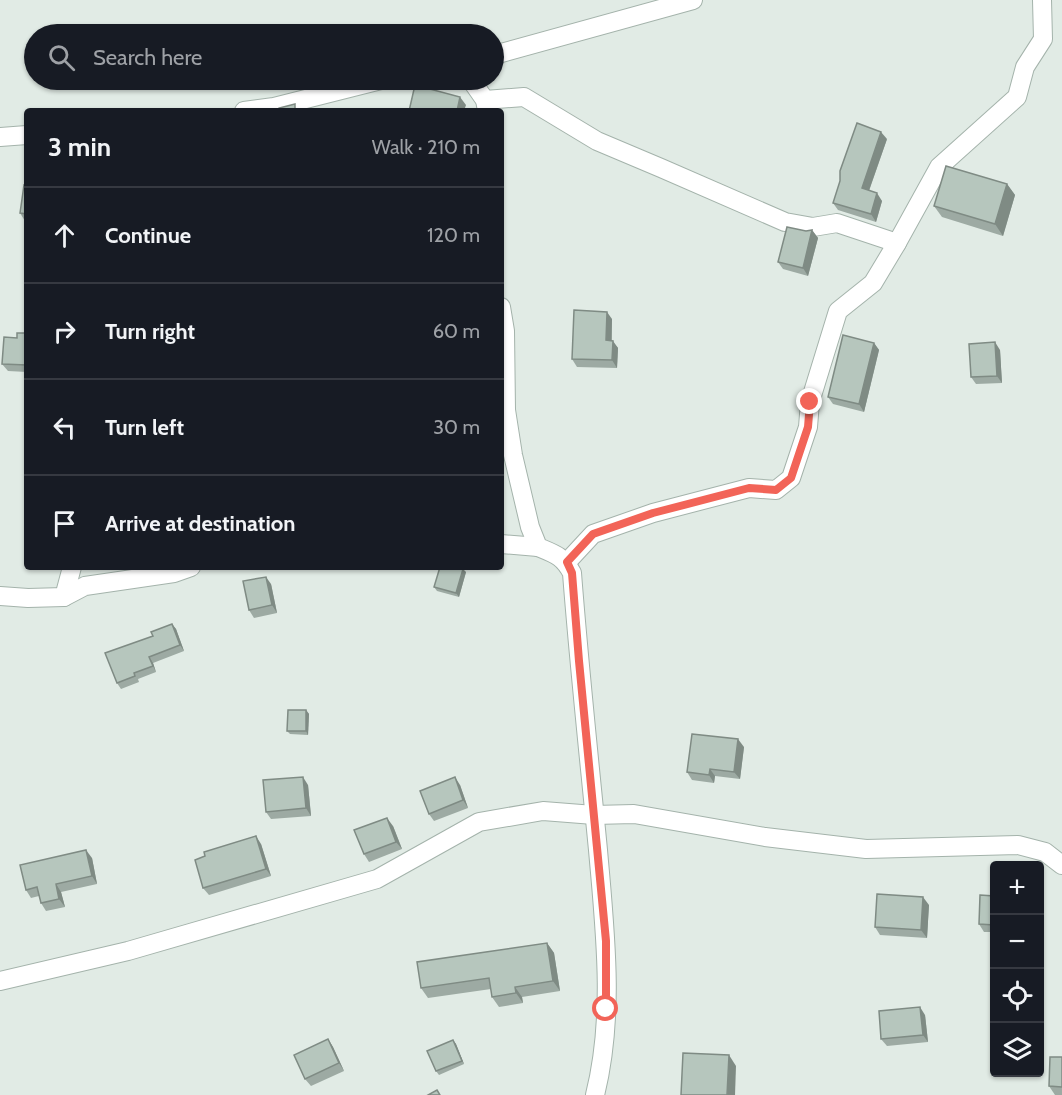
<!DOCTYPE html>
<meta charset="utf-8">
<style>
:root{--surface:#171b24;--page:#242831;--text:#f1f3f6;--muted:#9ea1a6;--line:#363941}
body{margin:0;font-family:Cabin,sans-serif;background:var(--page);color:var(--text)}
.controls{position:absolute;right:18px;bottom:18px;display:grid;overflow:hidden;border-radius:6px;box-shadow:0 2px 4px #0004}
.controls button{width:54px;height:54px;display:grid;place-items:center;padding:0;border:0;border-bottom:2px solid var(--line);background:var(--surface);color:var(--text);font:30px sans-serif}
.stop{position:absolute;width:18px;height:18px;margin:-14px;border:4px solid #f26458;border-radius:50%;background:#fff}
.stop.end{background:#f26458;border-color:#fff;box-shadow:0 2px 6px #0008}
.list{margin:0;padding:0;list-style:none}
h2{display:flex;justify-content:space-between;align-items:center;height:78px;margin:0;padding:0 24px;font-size:26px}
h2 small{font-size:20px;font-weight:400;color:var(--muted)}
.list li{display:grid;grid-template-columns:39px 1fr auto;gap:18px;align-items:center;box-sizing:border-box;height:96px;padding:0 24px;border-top:2px solid var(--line)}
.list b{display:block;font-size:22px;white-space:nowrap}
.list em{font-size:20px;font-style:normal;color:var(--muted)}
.icon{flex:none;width:33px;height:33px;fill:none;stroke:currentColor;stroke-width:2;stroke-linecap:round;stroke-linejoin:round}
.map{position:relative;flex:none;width:1062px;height:1095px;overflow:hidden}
.search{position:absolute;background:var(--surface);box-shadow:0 2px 4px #0004;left:24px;top:24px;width:480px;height:66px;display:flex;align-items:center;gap:15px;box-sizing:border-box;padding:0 21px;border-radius:33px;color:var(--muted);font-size:22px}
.panel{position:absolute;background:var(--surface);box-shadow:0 2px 4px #0004;left:24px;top:108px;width:480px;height:462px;border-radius:6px}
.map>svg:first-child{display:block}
</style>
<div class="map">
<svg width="1062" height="1095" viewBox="0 0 1062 1095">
<rect width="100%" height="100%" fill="#e1ebe5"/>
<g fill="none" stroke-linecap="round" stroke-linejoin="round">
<defs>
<g id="minor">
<polyline points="494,55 693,0"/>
<polyline points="471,80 485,100 487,111"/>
<polyline points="485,100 524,97 597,141 661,168 785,222 813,227 837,223 897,243"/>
<polyline points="244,111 274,107 381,80"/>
<polyline points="0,137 27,135"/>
<path d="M501,307L505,331L506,410L513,455L530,527L538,547C555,554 563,556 572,573C579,665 589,757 598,850C605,931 615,1015 595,1095"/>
<polyline points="501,544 538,547"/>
<polyline points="567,562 593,534 653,513 749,488 776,490 791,478 808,427 810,402 838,311 873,283 897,243 939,167 1017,97 1025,67 1043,39 1042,0"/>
<polyline points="0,596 28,598 64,597 85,586 174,573 191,567"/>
<polyline points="64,597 72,567"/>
<polyline points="0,981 128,951 377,879 479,822 543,811 594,815 634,814 765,837 866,849 1018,845 1045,852 1062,865"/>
</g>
</defs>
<use href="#minor" stroke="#a4b3ab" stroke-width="20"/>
<use href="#minor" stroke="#fff" stroke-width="18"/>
</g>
<g fill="#9daaa3">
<polygon points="887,139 869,191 882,201 876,222 838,210 833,203"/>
<polygon points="1007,184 1015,195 1003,236 942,217 934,206"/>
<polygon points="27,186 27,221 25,221 20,213"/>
<polygon points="812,230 818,238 808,276 783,269 778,262 806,231"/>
<polygon points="612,319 612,341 618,348 617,368 577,367 572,359"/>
<polygon points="27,333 27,372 8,371 2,364 17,338"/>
<polygon points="874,343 879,350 864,412 833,404 828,397"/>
<polygon points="1000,350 1002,383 976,384 971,377"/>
<polygon points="466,572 459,597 437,591 434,587"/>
<polygon points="271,584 277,613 254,618 249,610"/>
<polygon points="172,624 176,629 184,651 153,663 156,672 138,679 139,682 121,689 117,683 153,636"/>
<polygon points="306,710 309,714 308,735 290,734 287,731"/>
<polygon points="744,747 740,779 715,776 714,783 692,780 687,772"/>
<polygon points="308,785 311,816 271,819 266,812"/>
<polygon points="460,785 468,808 434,821 429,814"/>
<polygon points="393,826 402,849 369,862 364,854"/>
<polygon points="261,844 271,876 209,895 203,888"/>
<polygon points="92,858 97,884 61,892 65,907 46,911 41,903 39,896 31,898 26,890"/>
<polygon points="994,896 994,932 984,932 979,924"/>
<polygon points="929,905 927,938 880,935 875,927"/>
<polygon points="547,943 554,953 560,991 522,997 523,1003 499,1007 492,997 491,989 428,998 421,988"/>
<polygon points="925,1015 928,1042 887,1046 881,1039"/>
<polygon points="328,1039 333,1047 344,1071 311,1086 305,1079"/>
<polygon points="453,1040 456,1044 464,1064 439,1075 436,1071"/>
<polygon points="1062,1057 1062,1095 1055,1095 1049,1086"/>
</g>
<g fill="#7f8b84">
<polygon points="460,97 466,105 464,111 457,111"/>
<polygon points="881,132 887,139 867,196 862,188"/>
<polygon points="1007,184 1015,195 1003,236 995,224"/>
<polygon points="877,193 882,201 876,222 871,214"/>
<polygon points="812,230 818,238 808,276 803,268"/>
<polygon points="607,312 612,319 611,348 606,340"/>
<polygon points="613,341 618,348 617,368 612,360"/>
<polygon points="995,342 1000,350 1002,383 997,376"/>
<polygon points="874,343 879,350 864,412 859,404"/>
<polygon points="463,569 466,572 459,597 456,593"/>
<polygon points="266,577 271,584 277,613 272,605"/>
<polygon points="172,624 176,629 184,651 180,645"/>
<polygon points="149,657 153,663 156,672 153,666"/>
<polygon points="306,710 309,714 308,735 306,731"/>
<polygon points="738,739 744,747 740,779 734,772"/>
<polygon points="710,769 715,776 714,783 709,775"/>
<polygon points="303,777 308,785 311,816 306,808"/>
<polygon points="455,777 460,785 468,808 463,800"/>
<polygon points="387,818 393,826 402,849 396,842"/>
<polygon points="256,836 261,844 271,876 266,869"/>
<polygon points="86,850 92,858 97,884 92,876"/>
<polygon points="56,884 61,892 65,907 59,899"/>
<polygon points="923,897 929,905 927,938 921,930"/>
<polygon points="547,943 554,953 560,991 553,981"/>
<polygon points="515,987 522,997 523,1003 516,993"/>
<polygon points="920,1007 925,1015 928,1042 923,1035"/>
<polygon points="328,1039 333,1047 344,1071 339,1063"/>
<polygon points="453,1040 456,1044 464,1064 462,1061"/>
<polygon points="729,1055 736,1066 735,1095 727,1095"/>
</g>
<g fill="#b6c6bd" stroke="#7f8b84" stroke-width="1.5">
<polygon points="415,85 460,97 457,111 409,111"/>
<polygon points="295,104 295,111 279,111 279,108"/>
<polygon points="857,123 881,132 862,188 877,193 871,214 833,203 840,181 840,171"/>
<polygon points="946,166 1007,184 995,224 934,206"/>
<polygon points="24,185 27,186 27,214 20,213"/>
<polygon points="787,227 806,231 812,230 803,268 778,262"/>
<polygon points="574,310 607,312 606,340 613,341 612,360 572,359"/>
<polygon points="17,333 27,333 27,365 2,364 4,337 17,338"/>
<polygon points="843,335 874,343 859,404 828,397"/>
<polygon points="995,342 997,376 971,377 969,344"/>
<polygon points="440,567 458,567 463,569 456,593 434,587"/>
<polygon points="266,577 272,605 249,610 243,581"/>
<polygon points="172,624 180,645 149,657 153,666 134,673 135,676 117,683 105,653 153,636 151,632"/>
<polygon points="288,710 306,710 306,731 287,731"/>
<polygon points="692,734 738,739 734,772 710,769 709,775 687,772"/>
<polygon points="303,777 306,808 266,812 263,780"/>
<polygon points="455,777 463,800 429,814 420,791"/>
<polygon points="387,818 396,842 364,854 354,830"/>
<polygon points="256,836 266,869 203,888 195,860 205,856 204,852"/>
<polygon points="86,850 92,876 56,884 59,899 41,903 37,887 26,890 20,865"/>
<polygon points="877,894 923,897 921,930 875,927"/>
<polygon points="980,895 994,896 994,925 979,924"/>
<polygon points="547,943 553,981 515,987 516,993 492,997 489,978 421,988 417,962"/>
<polygon points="920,1007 923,1035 881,1039 879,1011"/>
<polygon points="328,1039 339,1063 305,1079 294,1055"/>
<polygon points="453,1040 462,1061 436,1071 427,1051"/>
<polygon points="683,1053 729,1055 727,1095 681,1095"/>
<polygon points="1050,1057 1062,1057 1062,1087 1049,1086"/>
<polygon points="437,1090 440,1095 428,1095"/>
</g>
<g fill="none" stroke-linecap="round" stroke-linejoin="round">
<polyline stroke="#f26458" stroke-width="8" points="606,1009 606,941 579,661 572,573 567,562 593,534 653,513 749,488 776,490 791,478 808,427 810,402"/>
</g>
</svg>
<div class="controls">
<button>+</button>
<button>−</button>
<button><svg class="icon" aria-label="locate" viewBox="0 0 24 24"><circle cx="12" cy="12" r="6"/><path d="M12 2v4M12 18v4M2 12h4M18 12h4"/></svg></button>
<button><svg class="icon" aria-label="layers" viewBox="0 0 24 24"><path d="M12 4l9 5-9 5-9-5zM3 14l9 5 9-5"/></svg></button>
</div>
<div class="stop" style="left:606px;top:1009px"></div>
<div class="stop end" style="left:810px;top:402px"></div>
<div class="search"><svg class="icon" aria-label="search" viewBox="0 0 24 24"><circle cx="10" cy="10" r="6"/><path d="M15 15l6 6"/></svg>Search here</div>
<section class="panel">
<h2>3 min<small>Walk · 210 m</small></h2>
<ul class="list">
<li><svg class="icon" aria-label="ahead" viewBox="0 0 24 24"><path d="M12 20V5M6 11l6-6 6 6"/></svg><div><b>Continue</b></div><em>120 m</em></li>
<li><svg class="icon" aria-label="right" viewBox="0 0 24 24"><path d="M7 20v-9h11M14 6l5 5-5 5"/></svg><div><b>Turn right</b></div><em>60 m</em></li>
<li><svg class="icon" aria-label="left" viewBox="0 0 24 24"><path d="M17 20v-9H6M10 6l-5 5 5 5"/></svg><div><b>Turn left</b></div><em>30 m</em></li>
<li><svg class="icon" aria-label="arrive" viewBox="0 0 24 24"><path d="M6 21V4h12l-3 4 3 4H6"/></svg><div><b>Arrive at destination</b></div></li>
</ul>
</section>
</div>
